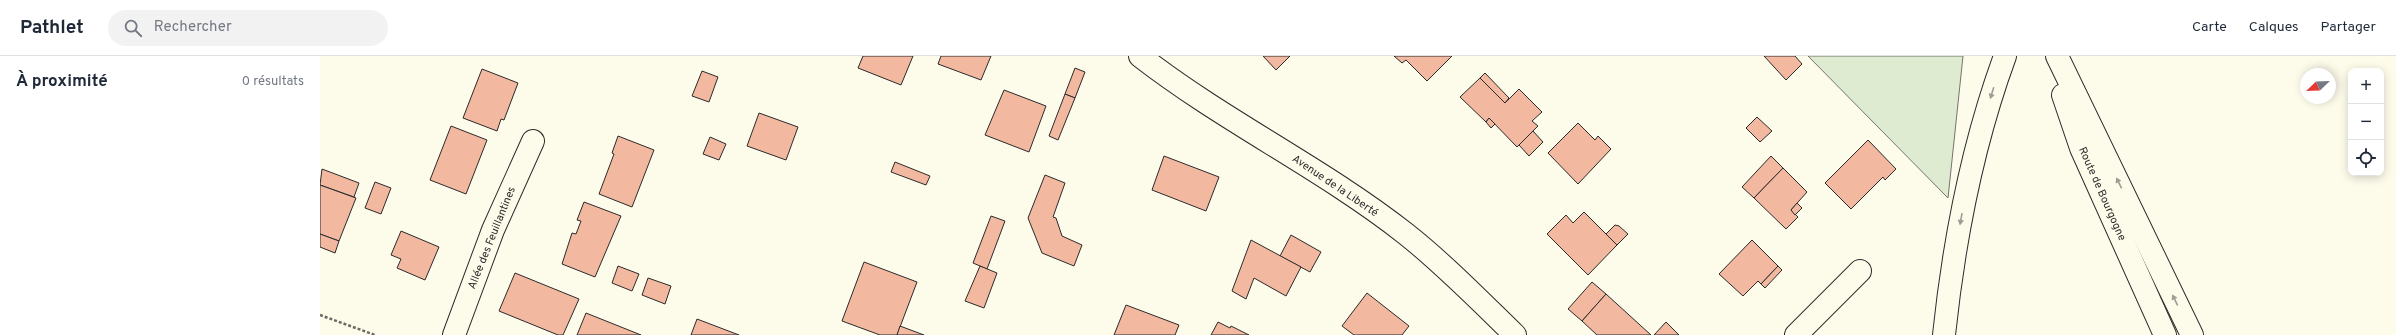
<!DOCTYPE html>
<html lang="fr">
<meta charset="utf-8">
<style>
:root{--surface:#fff;--page:#f2f2f3;--text:#1f2937;--muted:#747a83;--line:#e0e1e3}
body{margin:0;font-family:Overpass,sans-serif;background:var(--page);color:var(--text)}
.controls{position:absolute;right:12px;top:12px;display:grid;overflow:hidden;border-radius:8px;box-shadow:0 2px 10px #0003}
.controls button{width:36px;height:36px;display:grid;place-items:center;padding:0;border:0;border-bottom:1px solid var(--line);background:var(--surface);color:var(--text);font:20px sans-serif}
.compass{position:absolute;left:1980px;top:12px;width:36px;height:36px;border-radius:50%;background:var(--surface);box-shadow:0 2px 10px #0003;rotate:247deg}
.list{margin:0;padding:0;list-style:none}
h2{display:flex;justify-content:space-between;align-items:center;height:52px;margin:0;padding:0 16px;font-size:17px}
h2 small{font-size:13px;font-weight:400;color:var(--muted)}
.icon{flex:none;width:22px;height:22px;fill:none;stroke:currentColor;stroke-width:2;stroke-linecap:round;stroke-linejoin:round}
.map{position:relative;flex:none;width:2076px;height:279px;overflow:hidden}
header{display:flex;align-items:center;gap:24px;box-sizing:border-box;height:56px;padding:0 20px;background:var(--surface);border-bottom:1px solid var(--line)}
header strong{font-size:19px}
nav{display:flex;gap:22px;margin-inline-start:auto;font-size:14px}
.search{width:280px;height:36px;background:var(--page);display:flex;align-items:center;gap:10px;box-sizing:border-box;padding:0 14px;border-radius:22px;color:var(--muted);font-size:15px}
main{display:flex}
aside{flex:1;background:var(--surface)}
.map>svg:first-child{display:block}
</style>
<header>
<strong>Pathlet</strong>
<div class="search"><svg class="icon" aria-label="search" viewBox="0 0 24 24"><circle cx="10" cy="10" r="6"/><path d="M15 15l6 6"/></svg>Rechercher</div>
<nav><a>Carte</a><a>Calques</a><a>Partager</a></nav>
</header>
<main>
<aside>
<h2>À proximité<small>0 résultats</small></h2>
<ul class="list">
</ul>
</aside>
<div class="map">
<svg width="2076" height="279" viewBox="0 0 2076 279">
<rect width="100%" height="100%" fill="#fdfbea"/>
<polygon fill="#deebd1" stroke="#74746e" points="1488,0 1643,0 1628,142"/>
<g fill="#f2b8a0" stroke="#2b2b2b">
<polygon points="543,0 593,0 581,29 538,12"/>
<polygon points="621,0 671,0 661,24 618,8"/>
<polygon points="943,0 970,0 956,14"/>
<polygon points="1074,0 1132,0 1107,25 1086,4 1082,7"/>
<polygon points="1444,0 1475,0 1482,8 1466,24"/>
<polygon points="755,12 765,16 755,42 745,38"/>
<polygon points="162,13 198,27 184,64 181,63 177,75 143,62"/>
<polygon points="382,15 398,21 389,46 372,40"/>
<polygon points="1165,17 1189,42 1185,47 1160,22"/>
<polygon points="1160,22 1185,47 1199,33 1222,56 1212,65 1218,70 1197,91 1169,62 1166,66 1140,41"/>
<polygon points="684,34 726,50 709,96 665,79"/>
<polygon points="745,38 755,42 738,84 729,80"/>
<polygon points="439,57 478,71 466,104 427,90"/>
<polygon points="1437,61 1452,75 1440,86 1426,72"/>
<polygon points="1169,62 1175,68 1171,72 1166,66"/>
<polygon points="1258,67 1275,84 1278,80 1291,93 1258,128 1228,97"/>
<polygon points="131,70 167,84 146,138 110,124"/>
<polygon points="1213,75 1223,86 1209,100 1199,89"/>
<polygon points="298,80 334,94 312,151 279,138 294,98 292,97"/>
<polygon points="390,81 406,88 399,104 383,98"/>
<polygon points="1548,84 1576,113 1565,124 1563,121 1531,153 1505,127"/>
<polygon points="844,100 899,121 886,155 832,134"/>
<polygon points="1451,100 1463,112 1434,142 1422,131"/>
<polygon points="575,106 610,120 606,129 571,116"/>
<polygon points="1463,112 1487,136 1471,154 1478,161 1466,173 1434,142"/>
<polygon points="2,113 39,127 34,141 0,129"/>
<polygon points="725,119 745,127 733,161 736,162 742,180 762,189 754,210 722,197 708,162"/>
<polygon points="55,126 71,132 61,158 45,152"/>
<polygon points="0,129 36,142 19,185 0,178"/>
<polygon points="264,146 301,160 275,221 242,208 252,177 256,178 261,165 257,164"/>
<polygon points="1477,147 1482,152 1475,159 1471,154"/>
<polygon points="1264,156 1297,189 1268,219 1227,178 1246,159 1253,167"/>
<polygon points="671,160 685,165 667,213 653,207"/>
<polygon points="1295,169 1299,170 1308,178 1297,189 1286,178"/>
<polygon points="81,175 119,191 105,224 77,212 81,203 71,199"/>
<polygon points="0,178 19,185 15,197 0,191"/>
<polygon points="971,179 1001,196 990,216 960,200"/>
<polygon points="931,184 981,211 966,240 934,222 926,243 912,235"/>
<polygon points="1432,184 1458,210 1441,228 1438,225 1423,240 1399,218"/>
<polygon points="544,206 597,226 577,279 560,279 522,265"/>
<polygon points="298,210 319,218 312,235 292,227"/>
<polygon points="660,210 677,217 664,252 645,245"/>
<polygon points="1458,210 1462,214 1445,232 1441,228"/>
<polygon points="195,217 259,243 243,279 238,279 179,255"/>
<polygon points="328,222 351,230 345,248 322,239"/>
<polygon points="1272,226 1286,238 1262,265 1248,253"/>
<polygon points="1047,237 1089,270 1082,279 1034,279 1022,270"/>
<polygon points="1286,238 1331,279 1277,279 1262,265"/>
<polygon points="806,249 859,269 855,279 794,279"/>
<polygon points="266,257 321,279 257,279"/>
<polygon points="377,263 419,279 371,279"/>
<polygon points="898,266 910,272 911,270 929,279 891,279"/>
<polygon points="1346,266 1359,279 1334,279"/>
<polygon points="580,270 604,279 577,279"/>
</g>
<g fill="none" stroke-linecap="round" stroke-linejoin="round">
<defs>
<g id="minor">
<path d="M820,0C905,66 1002,112 1086,178C1125,209 1160,245 1195,279"/>
<polyline points="134,279 173,174 213,85"/>
<polyline points="1476,279 1540,215"/>
<path d="M1624,279C1634,184 1652,90 1685,0"/>
</g>
<g id="major">
<polyline points="1737,0 1872,279"/>
<polyline points="1743,39 1761,92 1845,279"/>
</g>
</defs>
<use href="#minor" stroke="#2b2b2b" stroke-width="24"/>
<use href="#major" stroke="#2b2b2b" stroke-width="24"/>
<polyline stroke="#6a6964" stroke-width="2.5" stroke-dasharray="3 2" stroke-linecap="butt" points="0,259 55,279"/>
<use href="#minor" stroke="#fdfbea" stroke-width="22"/>
<use href="#major" stroke="#fdfbea" stroke-width="22"/>
</g>
<defs><path id="oneway-solid" d="M-6-.8H1V-3.2L6.5 0L1 3.2V.8H-6Z"/></defs>
<g fill="#9e9d94">
<use href="#oneway-solid" transform="translate(1672 37) rotate(107)"/>
<use href="#oneway-solid" transform="translate(1799 127) rotate(-116)"/>
<use href="#oneway-solid" transform="translate(1641 163) rotate(100)"/>
<use href="#oneway-solid" transform="translate(1855 244) rotate(-116)"/>
</g>
<g text-anchor="middle" dominant-baseline="central" stroke-width="3" stroke-linejoin="round" paint-order="stroke">
<g font-size="11" fill="#2b2b2b" stroke="#fdfbea">
<text transform="translate(1015 130) rotate(34)">Avenue de la Liberté</text>
<text transform="translate(1782 138) rotate(66)">Route de Bourgogne</text>
<text transform="translate(172 182) rotate(-68)">Allée des Feuillantines</text>
</g>
</g>
</svg>
<div class="controls">
<button>+</button>
<button>−</button>
<button><svg class="icon" aria-label="locate" viewBox="0 0 24 24"><circle cx="12" cy="12" r="6"/><path d="M12 2v4M12 18v4M2 12h4M18 12h4"/></svg></button>
</div>
<svg class="compass" viewBox="-18 -18 36 36"><path d="M0-13l5 13h-10z" fill="#e53935"/><path d="M0 13l5-13h-10z" fill="#747a83"/></svg>
</div>
</main>
